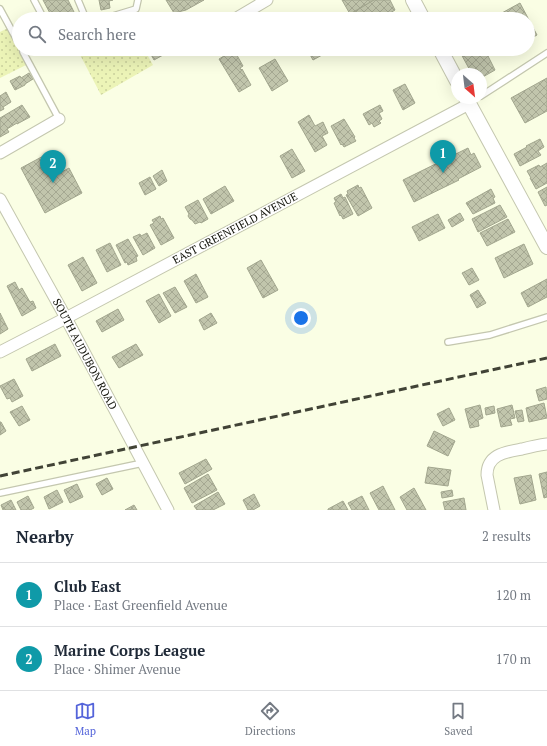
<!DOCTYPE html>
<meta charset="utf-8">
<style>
:root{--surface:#fff;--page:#f6f6f7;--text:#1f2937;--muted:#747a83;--line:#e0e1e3;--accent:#5464da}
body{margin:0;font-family:"PT Serif",serif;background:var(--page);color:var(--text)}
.compass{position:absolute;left:451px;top:68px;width:36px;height:36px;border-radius:50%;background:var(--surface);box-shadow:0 4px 16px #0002;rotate:152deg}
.you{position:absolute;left:301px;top:318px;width:14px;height:14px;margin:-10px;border:3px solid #fff;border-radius:50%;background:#1a73e8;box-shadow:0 0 0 6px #1a73e833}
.badge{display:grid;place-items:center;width:26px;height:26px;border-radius:50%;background:var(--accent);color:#fff;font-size:13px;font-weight:700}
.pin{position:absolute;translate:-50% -33px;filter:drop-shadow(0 1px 2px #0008)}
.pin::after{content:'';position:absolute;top:21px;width:14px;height:12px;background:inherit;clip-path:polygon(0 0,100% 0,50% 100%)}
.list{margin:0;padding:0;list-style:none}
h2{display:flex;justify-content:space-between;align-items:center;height:52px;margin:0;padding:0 16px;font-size:17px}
h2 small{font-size:13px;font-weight:400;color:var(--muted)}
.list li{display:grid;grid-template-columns:26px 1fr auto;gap:12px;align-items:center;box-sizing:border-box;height:64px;padding:0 16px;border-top:1px solid var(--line)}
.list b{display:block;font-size:15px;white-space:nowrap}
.list p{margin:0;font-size:13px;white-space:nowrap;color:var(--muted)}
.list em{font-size:13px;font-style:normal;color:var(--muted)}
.icon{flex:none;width:22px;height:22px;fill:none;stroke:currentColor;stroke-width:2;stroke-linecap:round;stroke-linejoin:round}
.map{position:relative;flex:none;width:547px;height:510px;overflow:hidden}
.search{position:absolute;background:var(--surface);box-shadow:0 4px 16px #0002;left:12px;right:12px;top:12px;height:44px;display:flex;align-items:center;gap:10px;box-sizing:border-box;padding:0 14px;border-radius:22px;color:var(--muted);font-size:15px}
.sheet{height:180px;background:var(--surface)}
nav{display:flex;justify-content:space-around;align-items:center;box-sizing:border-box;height:56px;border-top:1px solid var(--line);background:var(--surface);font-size:11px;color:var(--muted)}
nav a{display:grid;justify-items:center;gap:2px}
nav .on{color:var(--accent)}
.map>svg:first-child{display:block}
</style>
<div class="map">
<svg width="547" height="510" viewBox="0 0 547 510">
<defs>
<pattern id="grass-dots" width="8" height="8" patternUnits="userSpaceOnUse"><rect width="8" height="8" fill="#ecf4b7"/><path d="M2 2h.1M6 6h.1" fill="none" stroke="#c9d09c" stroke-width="1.8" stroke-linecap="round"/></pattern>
<pattern id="building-cross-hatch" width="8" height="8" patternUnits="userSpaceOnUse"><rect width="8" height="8" fill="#c1c5ac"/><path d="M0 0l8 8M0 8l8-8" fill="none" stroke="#a5a892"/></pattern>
</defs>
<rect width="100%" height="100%" fill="#fafee4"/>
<g fill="url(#grass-dots)">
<polygon points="8,28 26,65 0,78 0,32"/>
<polygon points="77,49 144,49 153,65 101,95"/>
</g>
<g fill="url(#building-cross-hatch)" stroke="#a2a68e">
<polygon points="43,0 68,0 76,16 74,19 53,19"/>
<polygon points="99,0 113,0 109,1 110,8 101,10"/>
<polygon points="166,0 204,0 186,10 174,13"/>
<polygon points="342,0 374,0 350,14"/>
<polygon points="374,0 390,0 395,10 380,19 342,19"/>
<polygon points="520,3 537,35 528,40 528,19 491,19"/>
<polygon points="148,49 174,49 154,60"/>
<polygon points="307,49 333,49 313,60"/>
<polygon points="466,49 501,49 488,56 495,70 481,78 481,74 472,74 460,52"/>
<polygon points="234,50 243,66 240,68 241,70 242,69 251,85 239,92 219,59"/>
<polygon points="275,59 288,81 272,91 259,68"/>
<polygon points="29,73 33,79 25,84 25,85 15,90 10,81 20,76 21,78"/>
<polygon points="547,78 547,111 525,123 511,98"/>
<polygon points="405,84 415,103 403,110 393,90"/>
<polygon points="6,92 11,102 3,107 4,109 0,111 0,96"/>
<polygon points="22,105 30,117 17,124 17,123 7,129 9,132 0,137 0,118"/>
<polygon points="380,105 383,111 379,113 382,119 379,121 381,123 374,127 372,123 369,125 363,114"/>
<polygon points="309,115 315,126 323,122 328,133 322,136 327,145 315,152 298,122"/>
<polygon points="344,119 355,137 354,138 356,141 344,147 342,144 341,145 331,126"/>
<polygon points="540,139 544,147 538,151 541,155 520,166 514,154 527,147 526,146"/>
<polygon points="468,148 471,155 474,153 481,167 458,179 459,180 414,202 403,180"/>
<polygon points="292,149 305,171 292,178 280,156"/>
<polygon points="49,153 60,173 69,168 82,193 45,213 21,168"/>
<polygon points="547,163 547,183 536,189 530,178 531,178 527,171 539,165 540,167"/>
<polygon points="162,170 167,181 159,186 153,176"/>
<polygon points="150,177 156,189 145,195 139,183"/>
<polygon points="358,185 359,188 361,187 372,208 358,216 346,195 348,194 347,191"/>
<polygon points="225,186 234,201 211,214 203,199"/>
<polygon points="547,187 547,205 545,206 538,192"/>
<polygon points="491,189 495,197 493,198 495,203 473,214 466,203"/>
<polygon points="341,194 343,198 345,197 353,214 343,219 341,215 340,216 334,203 336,202 334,198"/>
<polygon points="198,200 208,219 201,223 200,222 195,224 192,220 190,219 188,216 189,214 185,207"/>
<polygon points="500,205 507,217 478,232 472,219"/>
<polygon points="460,213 464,220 452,227 448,220"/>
<polygon points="438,214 445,228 419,241 412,227"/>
<polygon points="160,216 161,219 163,218 174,238 161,245 150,225 154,223 152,220"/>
<polygon points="508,219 515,232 487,246 480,233"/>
<polygon points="147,233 155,248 143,255 133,237 140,234 141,236"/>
<polygon points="128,239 138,256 136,257 137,261 128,265 127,262 125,263 116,245"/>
<polygon points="110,243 121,265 107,272 96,250"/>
<polygon points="524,244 533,264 504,278 495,258"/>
<polygon points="83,257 97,283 82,291 68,265"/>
<polygon points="261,260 278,290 263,298 247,268"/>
<polygon points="472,268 479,280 469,285 462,273"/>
<polygon points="196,274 208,297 196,303 184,281"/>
<polygon points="547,279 547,297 528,307 521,293"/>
<polygon points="15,282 19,290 22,288 30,302 33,301 36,308 22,316 7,286"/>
<polygon points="175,287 187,307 175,313 163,293"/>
<polygon points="478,290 486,303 477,308 470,295"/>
<polygon points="159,294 171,316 159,323 146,301"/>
<polygon points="118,309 124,320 102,332 96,321"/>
<polygon points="0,313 8,329 0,334"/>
<polygon points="211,313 217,323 204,330 199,320"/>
<polygon points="55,344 61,356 32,371 26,359"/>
<polygon points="136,344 143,355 119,368 112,357"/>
<polygon points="14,379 23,396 12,402 10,398 7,399 0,386"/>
<polygon points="546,387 547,399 539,401 536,390"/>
<polygon points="544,403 547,418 529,422 526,408"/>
<polygon points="480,405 483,418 478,420 479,426 470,428 465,409"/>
<polygon points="512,405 515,418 510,419 512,425 501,427 497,409"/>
<polygon points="22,406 30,420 19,426 10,412"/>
<polygon points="494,406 495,413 486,415 485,408"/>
<polygon points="449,408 455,420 443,426 437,414"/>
<polygon points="522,410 524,421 518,422 515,411"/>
<polygon points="0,422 1,422 6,431 0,435"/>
<polygon points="434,431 455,441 448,456 427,446"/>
<polygon points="206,459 212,469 185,484 179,473"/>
<polygon points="428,467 451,470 448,486 425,483"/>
<polygon points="547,472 547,497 544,498 539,474"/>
<polygon points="208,474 217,490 192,503 184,488"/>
<polygon points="531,475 536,500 520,504 514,478"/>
<polygon points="107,478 113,489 102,495 96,484"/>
<polygon points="77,484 83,497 70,503 64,490"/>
<polygon points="383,486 395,510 379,510 370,493"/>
<polygon points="414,488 426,510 407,510 400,497"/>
<polygon points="57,490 63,502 49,509 44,497"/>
<polygon points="452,490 453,496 442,498 441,492"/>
<polygon points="218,492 225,504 213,510 197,510 194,506"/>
<polygon points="254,494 260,506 253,510 248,510 243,500"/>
<polygon points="28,496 34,508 30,510 21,510 17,502"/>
<polygon points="362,496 369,510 352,510 348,503"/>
<polygon points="464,498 466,510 445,510 443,502"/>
<polygon points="11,500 16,510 3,510 1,505"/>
<polygon points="343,501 348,510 328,510 328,509"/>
<polygon points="134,505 137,510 125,510"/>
</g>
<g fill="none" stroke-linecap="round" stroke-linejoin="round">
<defs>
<g id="service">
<polyline points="34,0 44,19"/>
<polyline points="78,0 86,19"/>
<polyline points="0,9 18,42 19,42"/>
<polyline points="103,19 136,9 138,0"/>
<polyline points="23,52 59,119"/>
<polyline points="481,96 547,53"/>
<polyline points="448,342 490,335 547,317"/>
<polyline points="0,493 143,463"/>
</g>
<g id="minor">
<polyline points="235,19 267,0"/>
<polyline points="0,153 59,119"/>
<polyline points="0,199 66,318 168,510"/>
<polyline points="0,352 66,318 469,104"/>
<path d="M494,510L487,475C487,454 506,452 522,449C530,447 539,445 547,444"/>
</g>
<g id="tertiary">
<polyline points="413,0 423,19"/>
<polyline points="440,49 457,81"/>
<polyline points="466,98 547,247"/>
</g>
</defs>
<use href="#service" stroke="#c4c7af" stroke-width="8"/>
<use href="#minor" stroke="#c4c7af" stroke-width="13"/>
<use href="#tertiary" stroke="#c4c7af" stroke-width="16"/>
<use href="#service" stroke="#fff" stroke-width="5.5"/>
<use href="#minor" stroke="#fff" stroke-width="11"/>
<use href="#tertiary" stroke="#fff" stroke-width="14"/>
<polyline stroke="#414336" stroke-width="3" stroke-dasharray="8 4" stroke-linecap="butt" points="0,476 547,358"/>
</g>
<g text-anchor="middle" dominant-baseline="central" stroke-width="3" stroke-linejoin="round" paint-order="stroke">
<g font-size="11" fill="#0f1007" stroke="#fff">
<text transform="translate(235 228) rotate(-28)">EAST GREENFIELD AVENUE</text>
<text transform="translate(85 354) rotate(62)">SOUTH AUDUBON ROAD</text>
</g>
</g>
</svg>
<svg class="compass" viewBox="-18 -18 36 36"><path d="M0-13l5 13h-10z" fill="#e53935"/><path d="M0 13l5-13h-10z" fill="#747a83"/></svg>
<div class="you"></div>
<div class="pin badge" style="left:443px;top:173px;background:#0f9aa8">1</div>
<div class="pin badge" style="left:53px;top:183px;background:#0f9aa8">2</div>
<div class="search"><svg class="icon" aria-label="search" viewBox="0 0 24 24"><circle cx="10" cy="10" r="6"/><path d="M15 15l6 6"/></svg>Search here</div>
</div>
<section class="sheet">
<h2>Nearby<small>2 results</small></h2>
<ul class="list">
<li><span class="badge" style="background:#0f9aa8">1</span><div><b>Club East</b><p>Place · East Greenfield Avenue</p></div><em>120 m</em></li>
<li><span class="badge" style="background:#0f9aa8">2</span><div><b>Marine Corps League</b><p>Place · Shimer Avenue</p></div><em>170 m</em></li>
</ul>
</section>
<nav>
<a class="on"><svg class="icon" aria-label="map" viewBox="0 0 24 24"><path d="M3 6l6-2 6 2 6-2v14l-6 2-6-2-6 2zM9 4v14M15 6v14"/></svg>Map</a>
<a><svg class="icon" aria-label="directions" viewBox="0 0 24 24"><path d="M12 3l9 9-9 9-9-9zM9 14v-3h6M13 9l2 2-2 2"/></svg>Directions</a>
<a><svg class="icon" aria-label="saved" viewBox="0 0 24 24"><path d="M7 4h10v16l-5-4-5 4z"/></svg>Saved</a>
</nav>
